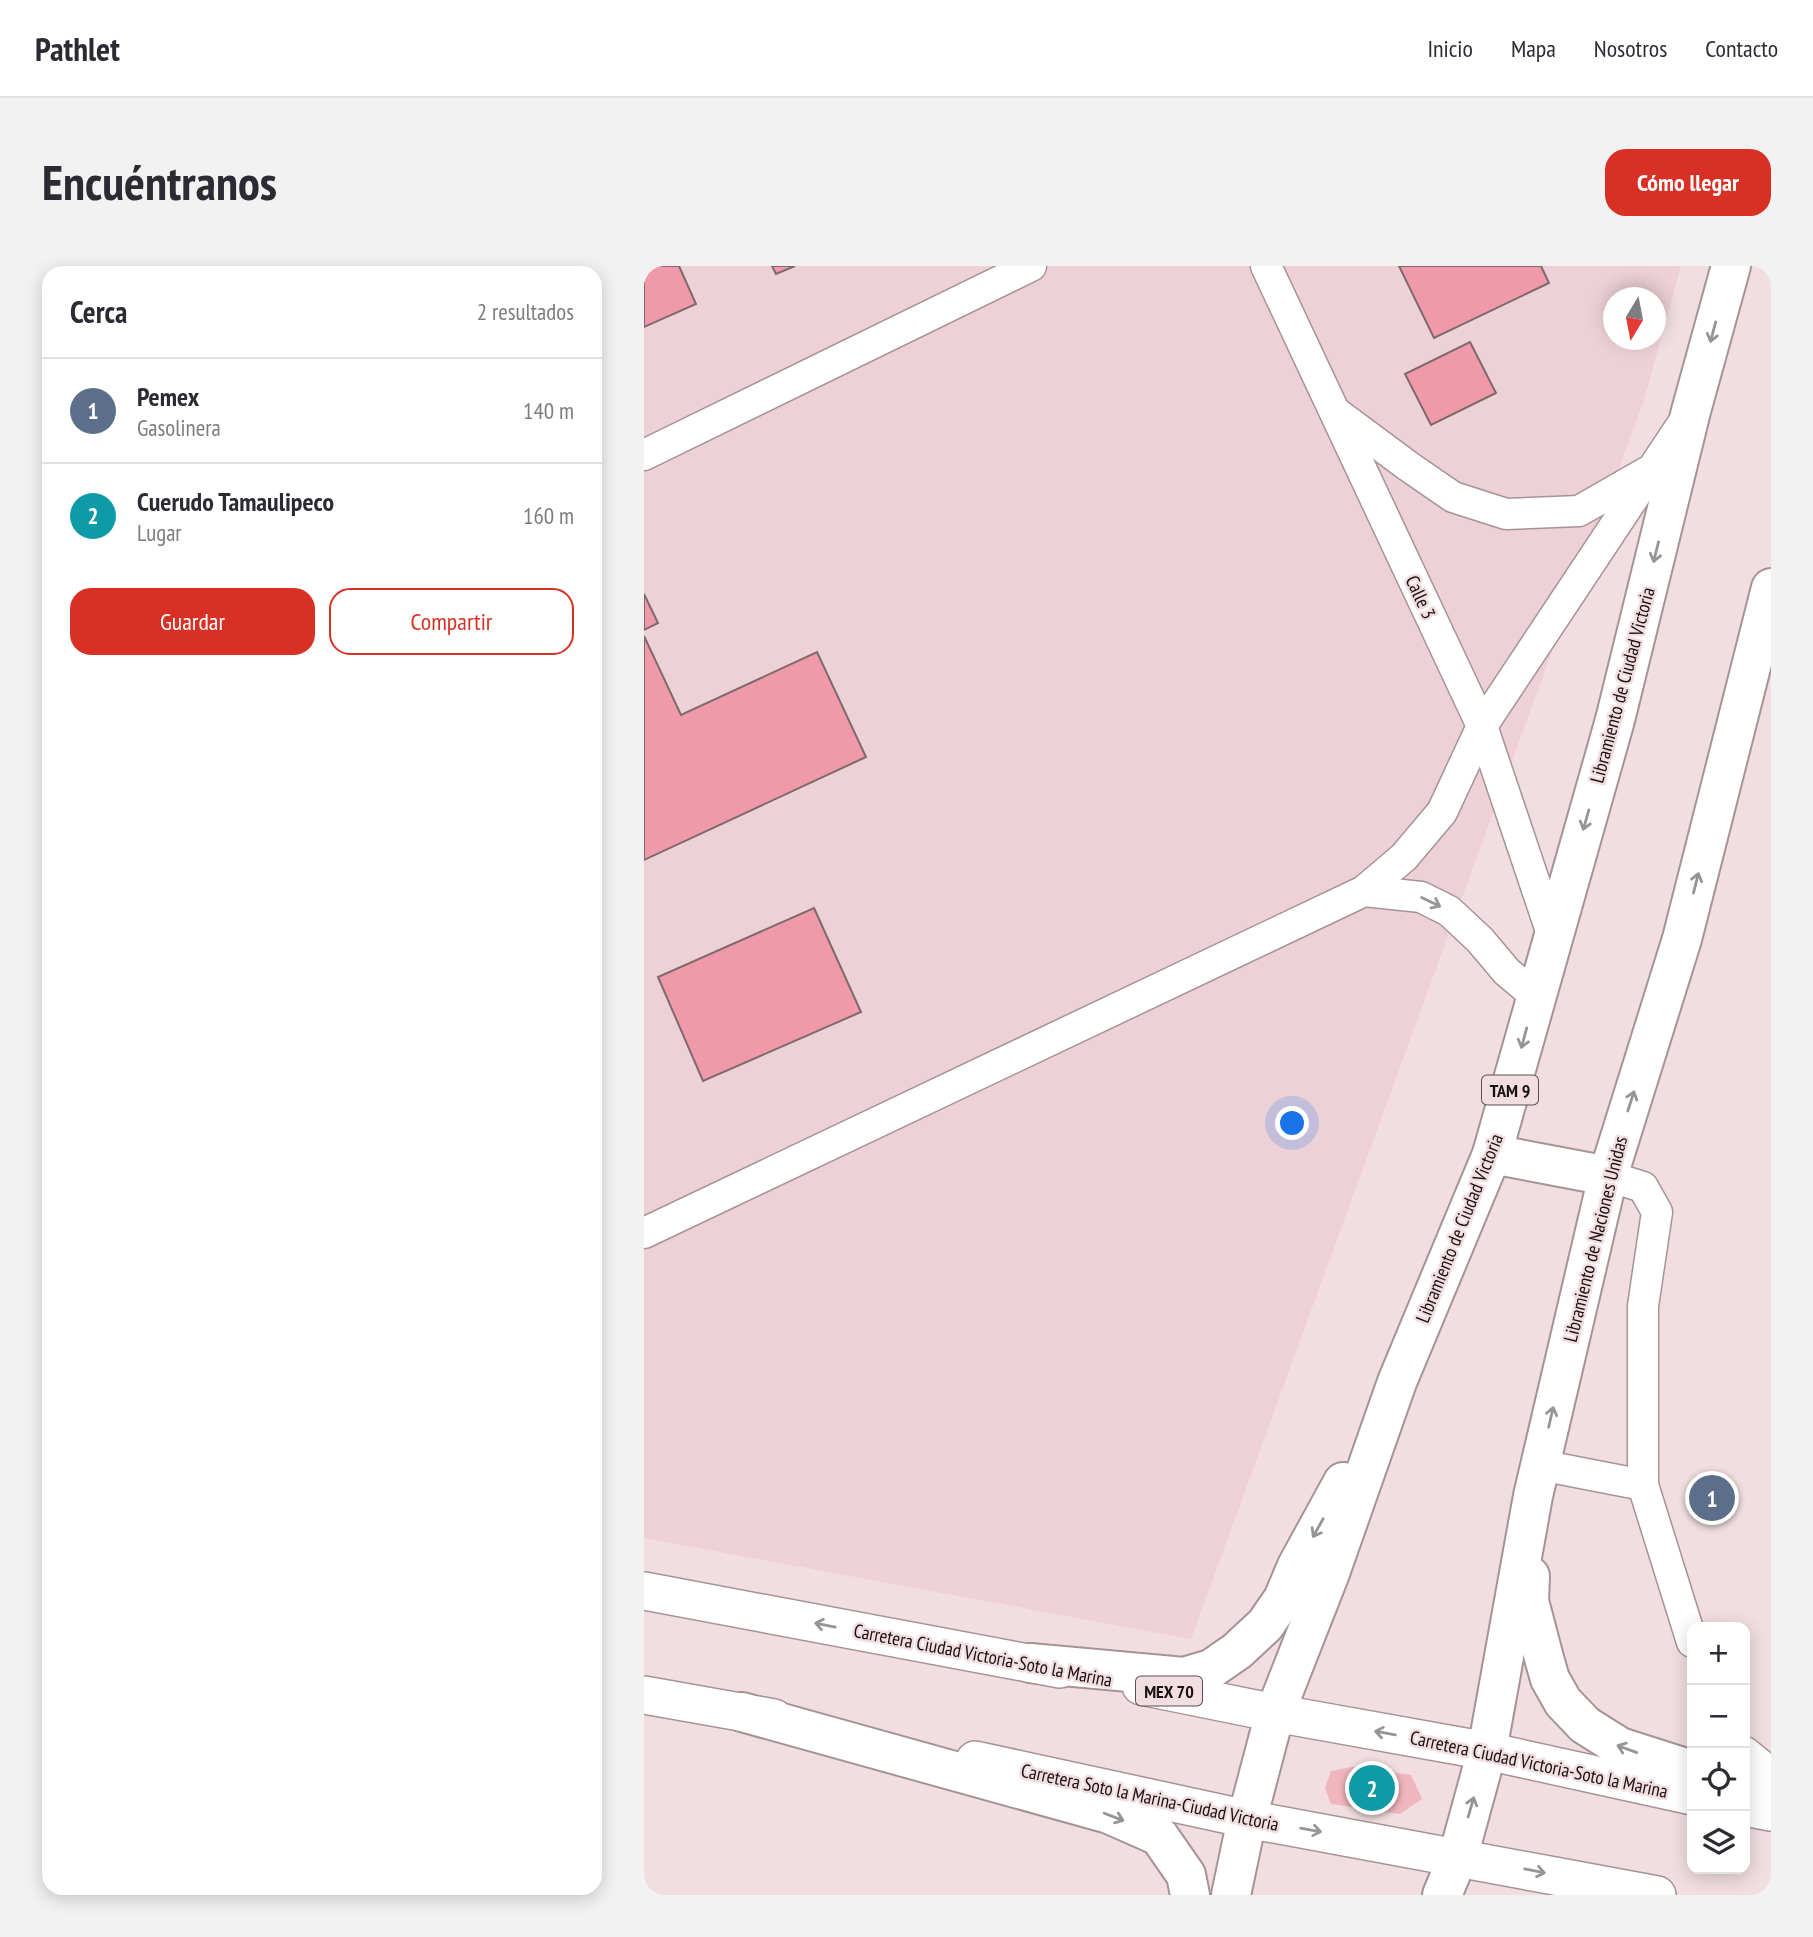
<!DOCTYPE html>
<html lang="es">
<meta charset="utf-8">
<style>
:root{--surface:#fff;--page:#f2f2f3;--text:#2b2b33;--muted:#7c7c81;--line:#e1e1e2;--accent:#d93025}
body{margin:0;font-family:"PT Sans Narrow",sans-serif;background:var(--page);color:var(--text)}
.controls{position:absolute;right:21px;bottom:21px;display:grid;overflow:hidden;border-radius:14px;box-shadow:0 4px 18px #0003}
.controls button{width:63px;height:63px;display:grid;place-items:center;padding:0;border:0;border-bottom:2px solid var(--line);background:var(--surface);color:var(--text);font:35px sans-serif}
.compass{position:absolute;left:959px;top:21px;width:63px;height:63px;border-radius:50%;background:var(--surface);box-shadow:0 4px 18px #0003;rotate:190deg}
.you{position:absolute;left:649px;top:858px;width:24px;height:24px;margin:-18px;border:5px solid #fff;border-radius:50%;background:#1a73e8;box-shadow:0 0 0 10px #1a73e833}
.badge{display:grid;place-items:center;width:46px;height:46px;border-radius:50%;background:var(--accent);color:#fff;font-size:23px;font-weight:700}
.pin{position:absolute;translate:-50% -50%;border:4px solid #fff;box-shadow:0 2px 7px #0006}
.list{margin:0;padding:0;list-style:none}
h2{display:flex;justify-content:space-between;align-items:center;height:91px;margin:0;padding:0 28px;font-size:30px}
h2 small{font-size:23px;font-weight:400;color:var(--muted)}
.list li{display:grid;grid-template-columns:46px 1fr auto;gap:21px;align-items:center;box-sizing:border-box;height:105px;padding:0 28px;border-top:2px solid var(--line)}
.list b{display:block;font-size:26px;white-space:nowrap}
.list p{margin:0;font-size:23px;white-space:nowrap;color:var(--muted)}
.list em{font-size:23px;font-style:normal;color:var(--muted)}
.actions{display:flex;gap:14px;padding:21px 28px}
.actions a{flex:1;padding:16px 0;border:2px solid var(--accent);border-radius:21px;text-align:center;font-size:24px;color:var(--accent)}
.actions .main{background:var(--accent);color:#fff}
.icon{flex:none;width:38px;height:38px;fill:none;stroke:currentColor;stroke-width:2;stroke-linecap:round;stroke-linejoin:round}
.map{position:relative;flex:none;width:1127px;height:1629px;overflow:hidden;border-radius:21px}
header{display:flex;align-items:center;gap:42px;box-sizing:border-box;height:98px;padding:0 35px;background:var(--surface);border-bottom:2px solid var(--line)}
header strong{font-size:33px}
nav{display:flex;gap:38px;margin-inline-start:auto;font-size:24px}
.intro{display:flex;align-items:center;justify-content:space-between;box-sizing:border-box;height:168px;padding:0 42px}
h1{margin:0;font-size:49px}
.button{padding:18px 32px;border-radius:21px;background:var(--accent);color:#fff;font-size:24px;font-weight:700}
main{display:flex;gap:42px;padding:0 42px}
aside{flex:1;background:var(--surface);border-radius:21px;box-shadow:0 4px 18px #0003}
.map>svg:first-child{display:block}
</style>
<header>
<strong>Pathlet</strong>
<nav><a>Inicio</a><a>Mapa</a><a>Nosotros</a><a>Contacto</a></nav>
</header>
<div class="intro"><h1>Encuéntranos</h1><a class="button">Cómo llegar</a></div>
<main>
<aside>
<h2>Cerca<small>2 resultados</small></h2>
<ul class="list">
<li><span class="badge" style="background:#5c6f8a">1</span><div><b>Pemex</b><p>Gasolinera</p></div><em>140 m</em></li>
<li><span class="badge" style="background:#0f9aa8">2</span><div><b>Cuerudo Tamaulipeco</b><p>Lugar</p></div><em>160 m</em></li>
</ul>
<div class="actions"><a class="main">Guardar</a><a>Compartir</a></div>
</aside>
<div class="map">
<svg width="1127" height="1629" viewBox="0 0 1127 1629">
<rect width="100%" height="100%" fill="#f2dee1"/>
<path fill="#eed1d6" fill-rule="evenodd" d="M0,0H1037L1000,134L547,1373L0,1272ZM970,32H1012V74H970Z"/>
<polygon fill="#f1b5bf" points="708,1501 767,1509 778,1533 756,1548 687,1538 681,1522 687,1505"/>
<g fill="#f099a9" stroke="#7c6a6d" stroke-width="2">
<polygon points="0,0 35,0 52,38 0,61"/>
<polygon points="128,0 151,0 132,8"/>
<polygon points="755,0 897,0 905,17 790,72"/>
<polygon points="826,76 852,127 787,159 761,108"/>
<polygon points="0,328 14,357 0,364"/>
<polygon points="0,370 37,449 173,386 222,491 0,594"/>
<polygon points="170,642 217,746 59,815 14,711"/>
</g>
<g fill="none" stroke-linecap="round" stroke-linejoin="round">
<defs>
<g id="minor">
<polyline points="622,0 838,460 909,671"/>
<polyline points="694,148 764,200 809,231 862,248 935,245 1003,206"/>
<polyline points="0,189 387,0"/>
<polyline points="720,625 777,631 805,645 836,674 863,706 892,730"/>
<polyline points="964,910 999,921 1013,946 999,1040 999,1219 1048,1376"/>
<polyline points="0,967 720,625 760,591 798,546 838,460 1037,160"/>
<polyline points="896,1199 999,1219"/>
<polyline points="1101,1486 1127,1507"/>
</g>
<g id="major">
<polyline points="0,1325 416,1403"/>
<polyline points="497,1420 631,1447 843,1485 1048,1530"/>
<polyline points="0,1429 130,1452"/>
<polyline points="331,1494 603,1553 1013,1629"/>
<polyline points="1101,1541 1127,1546"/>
</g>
<g id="highway">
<polyline points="848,888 964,910"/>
<polyline points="886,1310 885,1335 900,1392 906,1413 919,1436 941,1459 976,1481 1048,1504"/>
<polyline points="386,1397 540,1411 567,1403 593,1385 621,1359 639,1333 653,1300 699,1216"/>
<polyline points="98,1446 465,1548 515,1570 542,1609 546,1629"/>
<polyline points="1101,1520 1127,1528"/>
<polyline points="587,1629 603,1553 631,1447 686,1307 753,1116 848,888 971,454 1047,145 1087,0"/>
<polyline points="798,1629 814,1591 843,1485 889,1230 964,910 1038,673 1127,322"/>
</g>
</defs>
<use href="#minor" stroke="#a59396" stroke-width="33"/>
<use href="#major" stroke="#a59396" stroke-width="40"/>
<use href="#highway" stroke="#a59396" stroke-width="42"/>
<use href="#minor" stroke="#fff" stroke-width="30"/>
<use href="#major" stroke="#fff" stroke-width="37"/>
<use href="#highway" stroke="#fff" stroke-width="38"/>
</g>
<defs><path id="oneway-shaft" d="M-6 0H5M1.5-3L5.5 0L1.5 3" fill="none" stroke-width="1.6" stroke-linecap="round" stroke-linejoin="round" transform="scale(1.75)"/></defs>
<g stroke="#979494">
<use href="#oneway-shaft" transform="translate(1069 66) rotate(105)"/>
<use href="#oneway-shaft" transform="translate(1012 286) rotate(104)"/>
<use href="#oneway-shaft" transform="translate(942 554) rotate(106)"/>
<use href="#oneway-shaft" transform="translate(1052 617) rotate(-76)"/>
<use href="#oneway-shaft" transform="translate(787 636) rotate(26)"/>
<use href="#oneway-shaft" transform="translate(880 772) rotate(105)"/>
<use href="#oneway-shaft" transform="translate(987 835) rotate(-72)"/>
<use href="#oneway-shaft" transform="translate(907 1151) rotate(-77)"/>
<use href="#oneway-shaft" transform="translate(674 1262) rotate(119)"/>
<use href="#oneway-shaft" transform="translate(181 1359) rotate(-169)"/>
<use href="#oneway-shaft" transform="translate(741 1467) rotate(-170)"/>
<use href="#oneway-shaft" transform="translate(983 1483) rotate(-160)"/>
<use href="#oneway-shaft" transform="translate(827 1541) rotate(-74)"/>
<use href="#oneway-shaft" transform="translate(470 1551) rotate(21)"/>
<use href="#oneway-shaft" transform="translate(667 1564) rotate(10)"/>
<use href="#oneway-shaft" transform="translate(891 1605) rotate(11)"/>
</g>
<g text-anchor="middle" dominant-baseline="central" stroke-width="5" stroke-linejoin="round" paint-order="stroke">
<g fill="#f2dee1" stroke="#594e50" stroke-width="2">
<rect x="838" y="809.5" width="56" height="29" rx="5"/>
<rect x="492" y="1410.5" width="66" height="29" rx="5"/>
</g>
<g font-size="18" font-weight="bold" fill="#181112">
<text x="866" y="824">TAM 9</text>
<text x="525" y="1425">MEX 70</text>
</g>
<g font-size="19" fill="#181112" stroke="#f2dee1">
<text transform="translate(777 331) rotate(65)">Calle 3</text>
<text transform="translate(978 419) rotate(-75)">Libramiento de Ciudad Victoria</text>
<text transform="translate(815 962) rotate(-68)">Libramiento de Ciudad Victoria</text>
<text transform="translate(951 973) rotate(-76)">Libramiento de Naciones Unidas</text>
<text transform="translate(339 1389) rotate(11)">Carretera Ciudad Victoria-Soto la Marina</text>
<text transform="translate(895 1498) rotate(12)">Carretera Ciudad Victoria-Soto la Marina</text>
<text transform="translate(506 1531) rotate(12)">Carretera Soto la Marina-Ciudad Victoria</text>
</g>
</g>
</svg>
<div class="controls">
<button>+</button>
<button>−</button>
<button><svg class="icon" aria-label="locate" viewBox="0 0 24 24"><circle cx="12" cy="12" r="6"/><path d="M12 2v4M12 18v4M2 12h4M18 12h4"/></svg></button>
<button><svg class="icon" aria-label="layers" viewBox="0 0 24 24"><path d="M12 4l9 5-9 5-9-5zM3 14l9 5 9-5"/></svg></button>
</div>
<svg class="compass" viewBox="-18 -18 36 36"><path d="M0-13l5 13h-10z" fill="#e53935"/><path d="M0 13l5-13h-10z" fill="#7c7c81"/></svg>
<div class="you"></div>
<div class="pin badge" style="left:1068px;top:1232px;background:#5c6f8a">1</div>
<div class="pin badge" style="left:728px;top:1522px;background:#0f9aa8">2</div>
</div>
</main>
